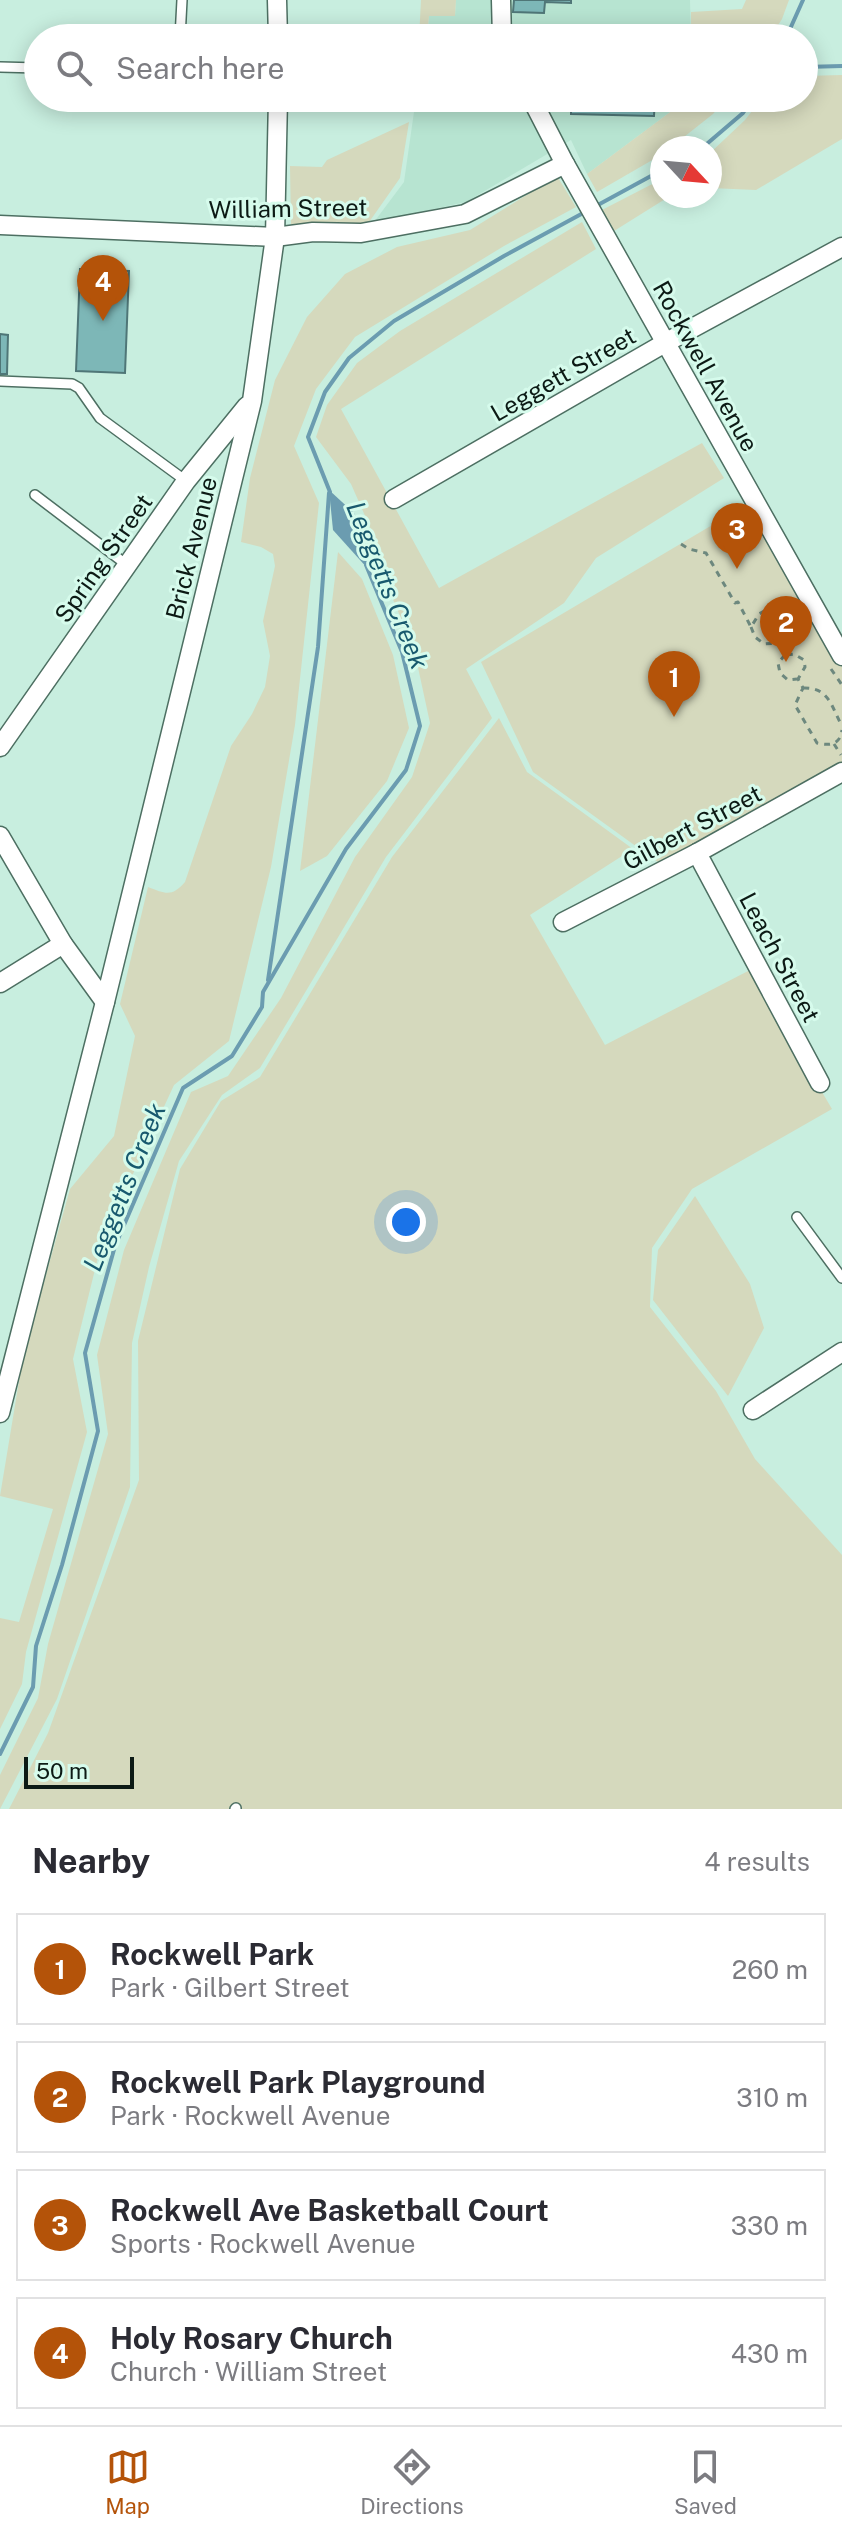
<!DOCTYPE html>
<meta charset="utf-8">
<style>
:root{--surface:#fff;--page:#f2f2f3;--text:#2b2b33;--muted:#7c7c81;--line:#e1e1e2;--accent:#b45309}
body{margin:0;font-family:"Public Sans",sans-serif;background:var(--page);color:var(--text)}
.compass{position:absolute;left:650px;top:136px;width:72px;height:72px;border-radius:50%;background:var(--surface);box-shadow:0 4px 20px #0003;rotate:116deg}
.scale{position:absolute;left:24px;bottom:20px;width:110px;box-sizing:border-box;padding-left:8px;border:4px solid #0c1a15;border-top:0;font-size:22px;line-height:28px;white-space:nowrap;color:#0c1a15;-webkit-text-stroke:6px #d6fbec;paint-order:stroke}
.you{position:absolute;left:406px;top:1222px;width:28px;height:28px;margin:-20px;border:6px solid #fff;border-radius:50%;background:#1a73e8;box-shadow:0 0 0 12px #1a73e833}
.badge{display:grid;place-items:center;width:52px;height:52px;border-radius:50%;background:var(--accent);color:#fff;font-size:26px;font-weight:700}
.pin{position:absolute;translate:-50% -66px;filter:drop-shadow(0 2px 4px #0008)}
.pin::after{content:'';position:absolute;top:42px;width:28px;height:24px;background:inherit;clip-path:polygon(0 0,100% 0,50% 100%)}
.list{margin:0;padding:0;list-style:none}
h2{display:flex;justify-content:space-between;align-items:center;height:104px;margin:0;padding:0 32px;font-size:34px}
h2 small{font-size:26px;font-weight:400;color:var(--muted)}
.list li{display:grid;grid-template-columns:52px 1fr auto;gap:24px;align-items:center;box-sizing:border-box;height:112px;margin:0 16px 16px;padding:0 16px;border:2px solid var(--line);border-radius:0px}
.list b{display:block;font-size:30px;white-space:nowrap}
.list p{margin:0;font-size:26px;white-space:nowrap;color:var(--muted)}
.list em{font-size:26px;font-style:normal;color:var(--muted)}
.icon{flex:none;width:44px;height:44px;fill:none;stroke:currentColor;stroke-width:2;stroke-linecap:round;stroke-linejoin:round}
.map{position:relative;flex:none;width:842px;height:1809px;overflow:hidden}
.search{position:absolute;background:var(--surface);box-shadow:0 4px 20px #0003;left:24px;right:24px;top:24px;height:88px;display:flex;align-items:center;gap:20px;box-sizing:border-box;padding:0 28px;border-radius:44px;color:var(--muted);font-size:30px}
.sheet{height:616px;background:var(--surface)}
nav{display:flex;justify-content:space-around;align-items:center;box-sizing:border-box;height:112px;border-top:2px solid var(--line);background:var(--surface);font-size:22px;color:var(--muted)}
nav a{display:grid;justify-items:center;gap:4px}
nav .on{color:var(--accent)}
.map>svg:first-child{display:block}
</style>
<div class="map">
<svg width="842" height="1809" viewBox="0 0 842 1809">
<rect width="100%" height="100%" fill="#c8eedf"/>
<g fill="#b7e4d1">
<polygon points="456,0 690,0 691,38 427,38 429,16 455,16"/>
<polygon points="416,98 689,98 587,174 571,140 466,202 374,222 404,182"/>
</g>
<g fill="#d5d9bd">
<polygon points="421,0 456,0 455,16 429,16 427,38 419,38"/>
<polygon points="746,0 789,0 782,19 770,38 691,38 691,12 742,9"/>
<polygon points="842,75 842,139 756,190 710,188 710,153 745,120 762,98 804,98 804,76"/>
<polygon points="689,98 727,98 713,114 670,148 662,148 661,155 597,192 587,174"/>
<polygon points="409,122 400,178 367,225 291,227 290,166 322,167 327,160"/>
<path d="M557,176L576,207L504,246L355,337L316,389L294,446L319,503L295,725L271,867L229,1041L174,1085L102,1241L73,1359L87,1432L26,1652L22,1684L0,1729V1618L19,1622L53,1509L0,1496L23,1357L70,1189L114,1136L135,1036L120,1004L148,887C166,894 172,897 185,882L231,746L252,714L265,687L270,656L263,621L275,566L273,554L261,547L241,542L250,478L275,380L307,317L345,274L397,247L470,230Z"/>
<polygon points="662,179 662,196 670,196 614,231 600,211"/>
<polygon points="582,222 596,249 341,409 439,588 702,443 724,478 596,558 564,603 466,669 492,718 386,857 260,1068 222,1095 179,1161 149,1267 132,1343 130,1487 57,1699 0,1809 0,1775 38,1698 48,1644 108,1434 97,1355 124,1250 191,1092 228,1076 281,998 355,857 412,777 430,723 414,649 383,576 377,543 351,484 316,437 327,405 357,363 400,331"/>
<polygon points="746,505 842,667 842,767 662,865 533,772 481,662"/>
<polygon points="338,552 362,579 393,655 409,728 387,781 327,856 300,871"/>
<polygon points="499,718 527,772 633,849 530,915 605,1045 750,970 832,1109 692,1189 652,1248 650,1307 716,1391 755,1459 842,1555 842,1809 9,1809 48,1733 139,1480 138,1341 180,1169 221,1101 260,1077 392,857"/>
<polygon points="695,1196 750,1284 764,1328 728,1396 653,1300 658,1250"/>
</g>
<polygon fill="#6b9cb0" points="329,490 354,513 370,543 369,570 333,530"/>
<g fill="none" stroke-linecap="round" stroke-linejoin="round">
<g stroke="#6b9cb0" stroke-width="4">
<polyline points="786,38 803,0"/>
<polyline points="804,67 842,66"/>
<polyline points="702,148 743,113 753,98"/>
<polyline points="596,206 662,170"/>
<polyline points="330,492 308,437 325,392 349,358 394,321 504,256 585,212"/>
<polyline points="268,980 318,647 329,493"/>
<polyline points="0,1754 33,1687 36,1646 62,1565 98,1431 85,1353 115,1246 183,1088 232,1056 262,1007 263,992 346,849 406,770 420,726 402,652 366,565"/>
</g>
</g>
<g fill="#7db7b7" stroke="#4f7677" stroke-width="2">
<polygon points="514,0 571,0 571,3 545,2 544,13 513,12"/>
<polygon points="571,98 655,98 654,116 571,114"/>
<polygon points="80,269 129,271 125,373 76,371"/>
<polygon points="0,334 8,335 7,374 0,374"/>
</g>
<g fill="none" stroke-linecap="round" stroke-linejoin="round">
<defs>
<g id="service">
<polyline points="180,38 182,0"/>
<polyline points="0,67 38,68"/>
<polyline points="0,381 72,384 79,388 100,418 186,481"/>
<polyline points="35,495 127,565"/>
<polyline points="797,1217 842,1278"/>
<polyline points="235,1809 236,1808"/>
</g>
<g id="minor">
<polyline points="277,0 278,38"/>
<polyline points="501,0 502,38"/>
<polyline points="531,98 565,164 842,656"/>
<polyline points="0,225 275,237 313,232 361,233 465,214 565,164"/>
<polyline points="394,499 665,343 842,247"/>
<polyline points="0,747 186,481 247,406"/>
<polyline points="0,836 63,944 105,1002"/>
<polyline points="697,853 820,1083"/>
<polyline points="563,922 697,853 842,772"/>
<polyline points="0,983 63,944"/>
<polyline points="753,1410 842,1352"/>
<polyline points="0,1413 105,1002 252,401 275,237 278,98"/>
</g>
</defs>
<use href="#service" stroke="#4d6f62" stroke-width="12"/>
<use href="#minor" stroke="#4d6f62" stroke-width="21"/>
<g stroke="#6d887e" stroke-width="3" stroke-dasharray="6 6" stroke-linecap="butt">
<polyline points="731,512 739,507"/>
<path d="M681,544L689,549L706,553L735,603L738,602L751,627L759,614L768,609C781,613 786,616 788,629L779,643L785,655L794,654L804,660L805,667L798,679L803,688L795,705L817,743C830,746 840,745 842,730"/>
<polyline points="751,627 755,637 764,644 777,643"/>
<polyline points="785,655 778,663 780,673 788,680 797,679"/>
<polyline points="831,669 842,685"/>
<path d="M803,688C829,687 831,706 842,726"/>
<polyline points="834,744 841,755"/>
</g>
<use href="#service" stroke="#fff" stroke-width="9"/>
<use href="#minor" stroke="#fff" stroke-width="18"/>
</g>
<g text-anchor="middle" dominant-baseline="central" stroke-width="6" stroke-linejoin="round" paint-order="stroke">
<g font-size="24" fill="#0c1a15" stroke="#d6fbec">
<text transform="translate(288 208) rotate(-1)">William Street</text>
<text transform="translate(706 366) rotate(61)">Rockwell Avenue</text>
<text transform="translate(563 374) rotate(-30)">Leggett Street</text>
<text transform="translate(191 548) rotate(-76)">Brick Avenue</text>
<text transform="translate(103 558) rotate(-55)">Spring Street</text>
<text transform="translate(692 827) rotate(-28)">Gilbert Street</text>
<text transform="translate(780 957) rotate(62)">Leach Street</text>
</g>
<g font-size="26" font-style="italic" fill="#18596e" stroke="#d6fbec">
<text transform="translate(388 585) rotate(68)">Leggetts Creek</text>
<text transform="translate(124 1187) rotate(-68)">Leggetts Creek</text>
</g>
</g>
</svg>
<svg class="compass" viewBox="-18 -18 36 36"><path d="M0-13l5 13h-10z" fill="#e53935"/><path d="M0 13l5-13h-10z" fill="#7c7c81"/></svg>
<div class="scale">50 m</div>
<div class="you"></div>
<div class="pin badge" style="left:674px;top:717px">1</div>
<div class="pin badge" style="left:786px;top:662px">2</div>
<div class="pin badge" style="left:737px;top:569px">3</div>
<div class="pin badge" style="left:103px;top:321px">4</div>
<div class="search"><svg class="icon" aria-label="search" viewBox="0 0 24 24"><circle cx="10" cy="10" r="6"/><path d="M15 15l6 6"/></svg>Search here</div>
</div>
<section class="sheet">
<h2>Nearby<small>4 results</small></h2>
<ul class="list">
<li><span class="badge">1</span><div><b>Rockwell Park</b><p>Park · Gilbert Street</p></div><em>260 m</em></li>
<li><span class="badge">2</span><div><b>Rockwell Park Playground</b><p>Park · Rockwell Avenue</p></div><em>310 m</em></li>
<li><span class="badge">3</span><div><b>Rockwell Ave Basketball Court</b><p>Sports · Rockwell Avenue</p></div><em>330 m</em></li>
<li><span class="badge">4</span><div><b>Holy Rosary Church</b><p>Church · William Street</p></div><em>430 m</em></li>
</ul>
</section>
<nav>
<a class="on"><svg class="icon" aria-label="map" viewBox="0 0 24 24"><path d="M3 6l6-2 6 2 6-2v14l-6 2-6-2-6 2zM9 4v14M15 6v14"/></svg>Map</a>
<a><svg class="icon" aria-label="directions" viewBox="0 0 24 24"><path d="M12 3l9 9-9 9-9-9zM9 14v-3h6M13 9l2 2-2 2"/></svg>Directions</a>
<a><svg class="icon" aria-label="saved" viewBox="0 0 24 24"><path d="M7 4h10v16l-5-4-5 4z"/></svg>Saved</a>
</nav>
